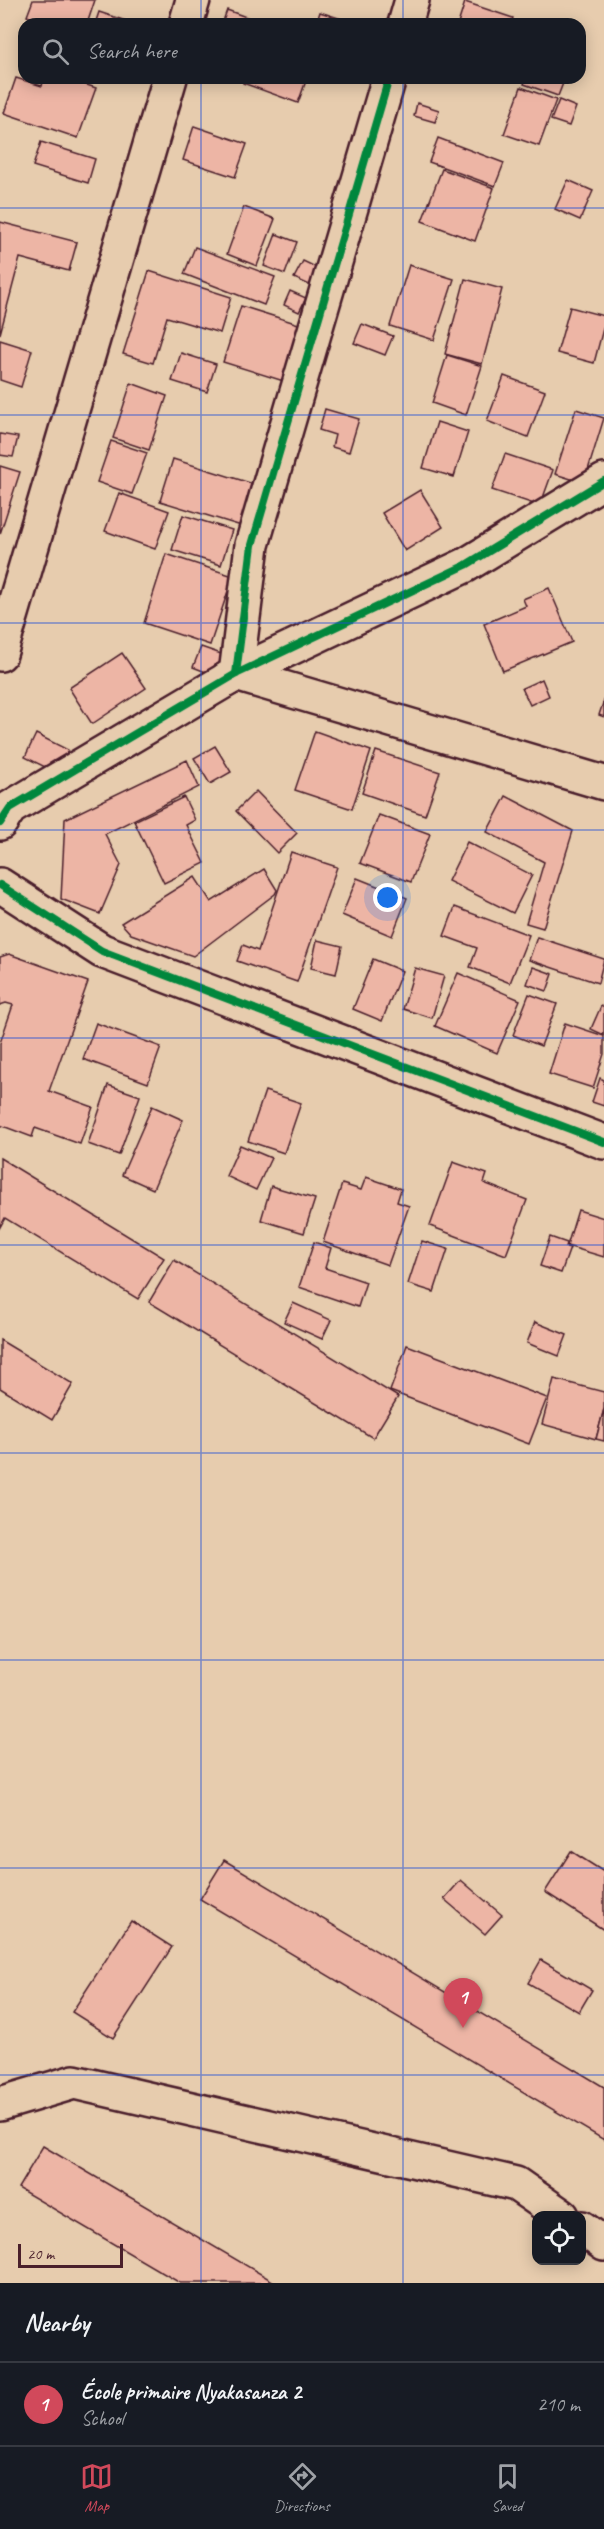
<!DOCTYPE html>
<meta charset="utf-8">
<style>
:root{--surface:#171b24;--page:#20242c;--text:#f1f3f6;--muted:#9ea1a6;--line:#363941;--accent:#d1495b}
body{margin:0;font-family:Caveat,sans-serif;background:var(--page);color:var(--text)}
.controls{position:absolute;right:18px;bottom:18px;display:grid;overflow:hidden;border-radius:12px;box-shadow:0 3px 15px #0003}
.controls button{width:54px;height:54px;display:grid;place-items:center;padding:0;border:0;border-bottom:2px solid var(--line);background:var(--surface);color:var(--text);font:30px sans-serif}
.scale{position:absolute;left:18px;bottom:15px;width:105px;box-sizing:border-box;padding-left:6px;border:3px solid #4a1f2b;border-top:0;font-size:16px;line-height:21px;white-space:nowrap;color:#4a1f2b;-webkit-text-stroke:4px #e7ccae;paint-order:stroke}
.you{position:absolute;left:388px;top:898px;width:21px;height:21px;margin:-15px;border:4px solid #fff;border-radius:50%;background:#1a73e8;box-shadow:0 0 0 9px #1a73e833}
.badge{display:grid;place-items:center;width:39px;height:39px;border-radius:50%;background:var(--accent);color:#fff;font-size:20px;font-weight:700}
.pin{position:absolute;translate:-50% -50px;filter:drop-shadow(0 2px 3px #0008)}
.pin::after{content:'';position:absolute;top:32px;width:21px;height:18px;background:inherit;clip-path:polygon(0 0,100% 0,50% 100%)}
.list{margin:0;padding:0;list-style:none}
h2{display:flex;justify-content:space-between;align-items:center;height:78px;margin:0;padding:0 24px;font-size:26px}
h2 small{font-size:20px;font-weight:400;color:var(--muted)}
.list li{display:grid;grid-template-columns:39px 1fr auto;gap:18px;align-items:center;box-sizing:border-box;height:84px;padding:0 24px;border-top:2px solid var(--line)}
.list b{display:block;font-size:22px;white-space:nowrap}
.list p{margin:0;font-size:20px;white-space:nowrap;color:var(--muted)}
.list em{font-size:20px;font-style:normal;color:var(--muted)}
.icon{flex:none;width:33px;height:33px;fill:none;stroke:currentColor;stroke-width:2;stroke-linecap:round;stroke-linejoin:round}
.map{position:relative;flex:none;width:604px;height:2283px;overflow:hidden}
.search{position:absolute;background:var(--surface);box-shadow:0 3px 15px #0003;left:18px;right:18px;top:18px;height:66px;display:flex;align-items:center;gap:15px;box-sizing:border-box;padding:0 21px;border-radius:18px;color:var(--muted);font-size:22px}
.sheet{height:162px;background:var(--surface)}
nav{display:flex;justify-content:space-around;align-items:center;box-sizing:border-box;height:84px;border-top:2px solid var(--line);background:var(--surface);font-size:16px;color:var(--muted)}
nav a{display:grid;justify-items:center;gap:3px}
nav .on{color:var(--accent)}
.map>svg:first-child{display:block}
</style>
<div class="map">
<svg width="604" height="2283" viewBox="0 0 604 2283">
<rect width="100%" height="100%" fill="#e7ccae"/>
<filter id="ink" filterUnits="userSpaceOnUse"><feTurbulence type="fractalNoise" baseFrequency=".0167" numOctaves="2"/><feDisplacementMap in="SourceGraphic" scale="12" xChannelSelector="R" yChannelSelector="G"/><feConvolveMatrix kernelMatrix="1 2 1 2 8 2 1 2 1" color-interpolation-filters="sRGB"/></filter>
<g filter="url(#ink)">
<g fill="#edb5a5" stroke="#4a1f2b" stroke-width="1.5">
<polygon points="33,0 95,0 87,24 49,24 27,16"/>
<polygon points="465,2 513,18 511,24 458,24"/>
<polygon points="227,10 257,21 256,24 222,24"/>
<polygon points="99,12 135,24 95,24"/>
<polygon points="320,12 357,24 316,24"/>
<polygon points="16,78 42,86 44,78 66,78 96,88 78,138 4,113"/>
<polygon points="245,78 307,78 298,103 243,83"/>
<polygon points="526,78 565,78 558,96 524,84"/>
<polygon points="521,87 556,100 539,146 504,134"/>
<polygon points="559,100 576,107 569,126 551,120"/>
<polygon points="417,103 439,110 435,122 414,116"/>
<polygon points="194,126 247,144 235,177 183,160"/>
<polygon points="438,138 504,163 495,186 429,162"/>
<polygon points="41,142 95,159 88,183 33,166"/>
<polygon points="442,169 494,188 475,241 422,221"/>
<polygon points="568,180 593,191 580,220 555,209"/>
<polygon points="244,207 275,219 257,266 227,254"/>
<polygon points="0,222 77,242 69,271 20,258 0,334"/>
<polygon points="276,234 297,242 285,274 264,266"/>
<polygon points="195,247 275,277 264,305 184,274"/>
<polygon points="303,261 322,270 314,287 294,278"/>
<polygon points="409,265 454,279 434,340 390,326"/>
<polygon points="149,271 231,297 220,333 167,317 153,363 123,354"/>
<polygon points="465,279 502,289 482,364 445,354"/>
<polygon points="290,291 306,298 299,312 284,305"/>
<polygon points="241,306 308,327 290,383 223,362"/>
<polygon points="570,307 604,316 604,325 594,363 557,353"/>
<polygon points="362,324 393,336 385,355 354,343"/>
<polygon points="0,340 32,350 21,387 0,380"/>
<polygon points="181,353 216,364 207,392 172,381"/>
<polygon points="447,355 482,366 466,415 432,403"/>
<polygon points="504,376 545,391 528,437 487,421"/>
<polygon points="131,383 167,396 149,450 113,438"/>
<polygon points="325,409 359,419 349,452 332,447 335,435 319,430"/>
<polygon points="576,409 604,418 584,483 555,474"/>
<polygon points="437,422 468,432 454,477 423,468"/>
<polygon points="0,434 18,437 13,457 0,455"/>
<polygon points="111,441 147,453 132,494 97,482"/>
<polygon points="505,454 553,470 540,506 492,490"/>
<polygon points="173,459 260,486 248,528 160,501"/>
<polygon points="0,466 20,472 0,534"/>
<polygon points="420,490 443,527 405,551 382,513"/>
<polygon points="119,493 169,511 155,549 105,531"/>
<polygon points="183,515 232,530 221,565 172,550"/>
<polygon points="166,554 233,576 210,645 144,623"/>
<polygon points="549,588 572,642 503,671 484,624 526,606 523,599"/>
<polygon points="201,647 224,655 216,676 193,667"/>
<polygon points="122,653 146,688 92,724 69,688"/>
<polygon points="542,679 549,696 530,705 522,688"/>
<polygon points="604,700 604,717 599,715"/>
<polygon points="315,731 371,751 352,809 295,790"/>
<polygon points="36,734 68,750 57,773 25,757"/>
<polygon points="215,746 231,772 210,784 194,758"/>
<polygon points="376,751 440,772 425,815 362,793"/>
<polygon points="187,760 199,787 105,834 121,865 100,914 61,899 65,819"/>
<polygon points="256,791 297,833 277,853 236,811"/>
<polygon points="506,796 573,831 543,928 526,923 544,862 487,832"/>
<polygon points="184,797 195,820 186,825 205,863 164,883 134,821"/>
<polygon points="379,815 430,834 411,882 360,863"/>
<polygon points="467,842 532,875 513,913 448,881"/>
<polygon points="291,852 337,867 297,982 237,961 243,945 258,951"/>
<polygon points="264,869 277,890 275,894 193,956 131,934 121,923 195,877 211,902"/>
<polygon points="357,878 407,898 392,936 342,915"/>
<polygon points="455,907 529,935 510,983 470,967 477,948 444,936"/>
<polygon points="537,937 604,959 598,983 529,960"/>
<polygon points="317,940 342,946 336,974 311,968"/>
<polygon points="9,954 88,982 49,1091 93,1107 80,1144 35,1128 32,1137 0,1125 0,1043 13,1005 6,1003 0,1005 0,957"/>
<polygon points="373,959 402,971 382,1021 353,1009"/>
<polygon points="533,967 553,974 547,991 527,984"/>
<polygon points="415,968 444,976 432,1018 403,1009"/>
<polygon points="458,973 520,1000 497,1053 435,1026"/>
<polygon points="529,994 557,1004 541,1046 513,1035"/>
<polygon points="601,1006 604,1008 604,1035 591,1029"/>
<polygon points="96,1023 161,1047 148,1083 83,1059"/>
<polygon points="565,1023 604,1036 604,1054 593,1088 549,1074"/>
<polygon points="600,1078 604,1080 604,1106 592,1102"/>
<polygon points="108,1085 140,1096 119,1155 88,1144"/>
<polygon points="265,1091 301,1103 284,1153 248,1141"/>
<polygon points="152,1106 183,1120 153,1189 122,1175"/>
<polygon points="240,1145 271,1158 256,1190 226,1176"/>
<polygon points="0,1158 164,1258 138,1299 5,1218 0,1227"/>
<polygon points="453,1162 487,1174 484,1183 527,1200 506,1255 430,1226"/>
<polygon points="366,1177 401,1189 397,1202 409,1206 388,1265 323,1242 342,1184 361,1190"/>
<polygon points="271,1186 315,1199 304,1233 261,1220"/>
<polygon points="578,1210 604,1218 604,1257 567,1246"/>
<polygon points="550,1237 567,1243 566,1247 570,1248 561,1273 540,1266"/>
<polygon points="422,1241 448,1249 434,1292 408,1284"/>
<polygon points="314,1242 331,1248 325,1268 366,1282 358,1307 299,1287"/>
<polygon points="174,1260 398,1397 373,1438 149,1302"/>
<polygon points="293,1303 331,1320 322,1339 284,1322"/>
<polygon points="535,1322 567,1335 559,1356 527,1343"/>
<polygon points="0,1340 73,1384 52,1420 0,1388"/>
<polygon points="407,1345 547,1398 529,1444 390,1391"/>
<polygon points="554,1379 604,1392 604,1409 596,1439 542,1424"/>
<polygon points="604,1409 604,1441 596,1439"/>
<polygon points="571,1851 604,1872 604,1930 545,1892"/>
<polygon points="224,1860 604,2087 604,2140 200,1899"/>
<polygon points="461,1880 502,1915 485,1934 444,1899"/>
<polygon points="131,1921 172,1947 113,2038 72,2012"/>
<polygon points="541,1960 592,1990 579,2012 528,1983"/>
<polygon points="43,2146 276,2283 180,2283 18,2188"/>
</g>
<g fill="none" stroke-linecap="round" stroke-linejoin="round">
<defs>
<g id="minor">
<polyline points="186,24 193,0"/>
<polyline points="405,24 412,0"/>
<polyline points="0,654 170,78"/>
<polyline points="236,674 252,545 389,78"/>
<polyline points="227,679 236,674 604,783"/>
<polyline points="0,823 10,808 236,674 466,565 604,481"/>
<polyline points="0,885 102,951 604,1142"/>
<polyline points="0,2104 74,2082 516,2184 562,2216"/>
<polyline points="582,2228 604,2244"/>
</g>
</defs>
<use href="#minor" stroke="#4a1f2b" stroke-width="38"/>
<use href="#minor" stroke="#e7ccae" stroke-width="33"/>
<defs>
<g id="cycleway">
<polyline points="236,674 252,545 389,78"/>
<polyline points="0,823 10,808 236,674 466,565 604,481"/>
<polyline points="0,885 102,951 604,1142"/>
</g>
</defs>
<use href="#cycleway" stroke="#e7ccae" stroke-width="11"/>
<use href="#cycleway" stroke="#00873e" stroke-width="8"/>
</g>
</g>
<path fill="none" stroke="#1d4ed8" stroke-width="1.5" stroke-opacity="0.55" d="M201,0V24M403,0V24M201,78V2283M403,78V2283M0,208H604M0,415H604M0,623H604M0,830H604M0,1038H604M0,1245H604M0,1453H604M0,1660H604M0,1868H604M0,2075H604"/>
</svg>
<div class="controls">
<button><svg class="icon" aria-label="locate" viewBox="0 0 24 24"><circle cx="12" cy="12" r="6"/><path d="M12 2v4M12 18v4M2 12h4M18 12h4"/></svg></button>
</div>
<div class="scale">20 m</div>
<div class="you"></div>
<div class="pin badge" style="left:463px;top:2028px">1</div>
<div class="search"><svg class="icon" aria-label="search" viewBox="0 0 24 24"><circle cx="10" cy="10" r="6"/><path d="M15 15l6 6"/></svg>Search here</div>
</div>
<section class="sheet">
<h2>Nearby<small></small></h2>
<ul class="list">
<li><span class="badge">1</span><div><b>École primaire Nyakasanza 2</b><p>School</p></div><em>210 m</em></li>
</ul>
</section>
<nav>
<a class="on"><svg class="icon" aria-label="map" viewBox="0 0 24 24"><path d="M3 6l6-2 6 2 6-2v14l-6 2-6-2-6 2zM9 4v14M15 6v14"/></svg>Map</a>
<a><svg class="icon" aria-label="directions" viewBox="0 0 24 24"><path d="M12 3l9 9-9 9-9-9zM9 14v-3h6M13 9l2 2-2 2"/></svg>Directions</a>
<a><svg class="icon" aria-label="saved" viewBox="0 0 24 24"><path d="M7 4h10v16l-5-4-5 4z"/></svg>Saved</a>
</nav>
